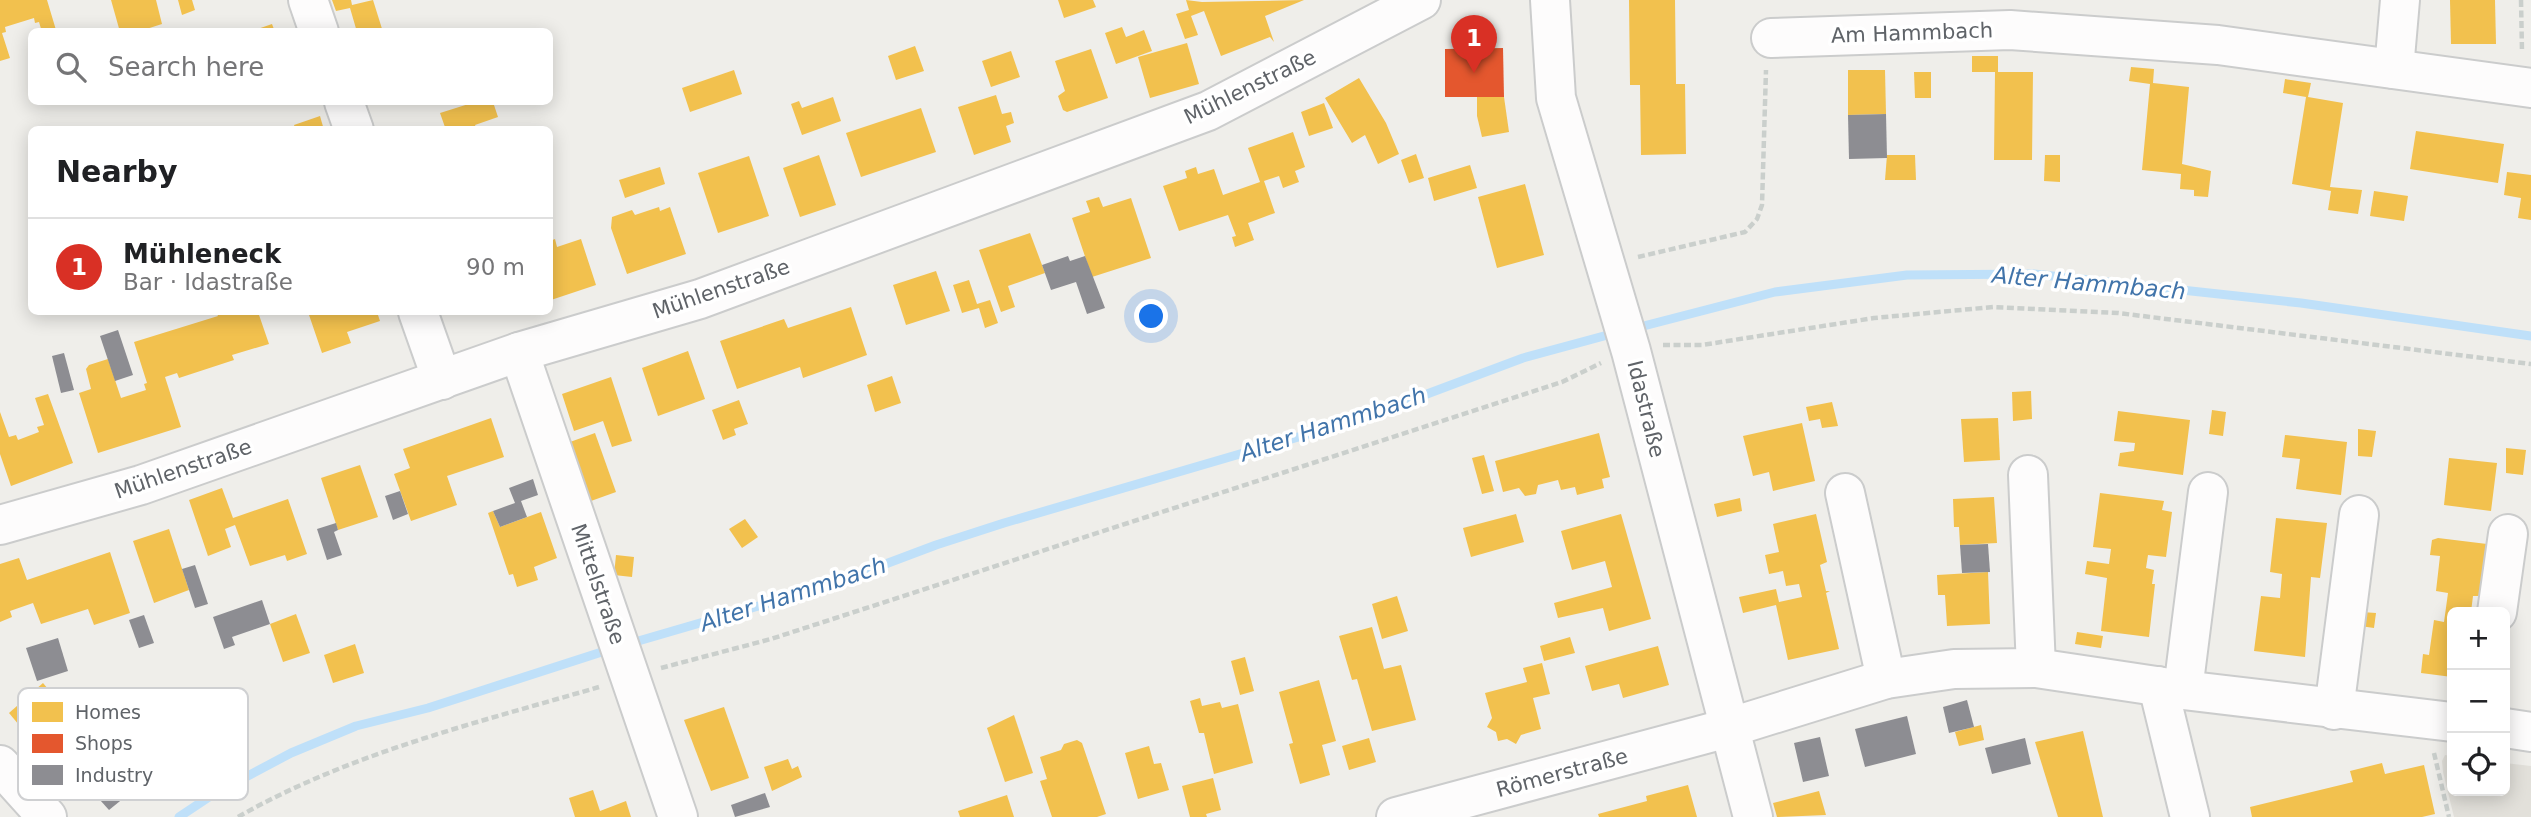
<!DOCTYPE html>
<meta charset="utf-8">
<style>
:root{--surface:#fff;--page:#f2f2f2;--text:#202124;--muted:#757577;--line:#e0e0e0;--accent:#d93025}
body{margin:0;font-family:"DejaVu Sans",sans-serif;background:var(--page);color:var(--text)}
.controls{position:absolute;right:21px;bottom:21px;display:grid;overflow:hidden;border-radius:10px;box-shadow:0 4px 18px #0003}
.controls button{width:63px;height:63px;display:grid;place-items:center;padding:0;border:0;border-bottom:2px solid var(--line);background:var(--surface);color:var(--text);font:35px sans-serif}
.you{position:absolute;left:1152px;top:317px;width:24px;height:24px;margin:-18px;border:5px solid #fff;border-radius:50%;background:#1a73e8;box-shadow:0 0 0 10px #1a73e833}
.badge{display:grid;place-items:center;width:46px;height:46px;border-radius:50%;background:var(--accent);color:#fff;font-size:23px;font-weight:700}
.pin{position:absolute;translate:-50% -58px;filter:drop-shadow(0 2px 4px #0008)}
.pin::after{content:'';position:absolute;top:37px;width:24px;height:21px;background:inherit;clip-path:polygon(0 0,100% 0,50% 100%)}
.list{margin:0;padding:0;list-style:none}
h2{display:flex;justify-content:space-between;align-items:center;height:91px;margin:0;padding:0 28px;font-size:30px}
h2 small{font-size:23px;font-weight:400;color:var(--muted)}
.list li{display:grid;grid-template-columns:46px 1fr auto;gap:21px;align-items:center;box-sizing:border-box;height:98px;padding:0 28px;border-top:2px solid var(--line)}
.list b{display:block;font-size:26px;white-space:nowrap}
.list p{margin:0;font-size:23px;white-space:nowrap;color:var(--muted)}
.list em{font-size:23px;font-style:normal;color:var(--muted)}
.icon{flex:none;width:38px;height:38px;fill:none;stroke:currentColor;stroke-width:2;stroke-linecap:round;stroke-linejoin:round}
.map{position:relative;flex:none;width:2531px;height:817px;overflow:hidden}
.search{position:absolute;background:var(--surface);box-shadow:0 4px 18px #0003;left:28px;top:28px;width:525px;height:77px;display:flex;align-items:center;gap:18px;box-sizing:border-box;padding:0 24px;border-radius:10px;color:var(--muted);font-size:26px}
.panel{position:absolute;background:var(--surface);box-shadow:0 4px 18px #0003;left:28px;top:126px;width:525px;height:189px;border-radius:10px}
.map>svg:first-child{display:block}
</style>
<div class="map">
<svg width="2531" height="817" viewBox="0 0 2531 817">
<rect width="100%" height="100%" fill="#efeeea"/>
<polygon fill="#e2e0da" points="2445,755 2452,756 2452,791 2505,791 2505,763 2531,766 2531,817 2454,817 2443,772 2442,761"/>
<g fill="#f2c14e">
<polygon points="0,0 47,0 56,30 42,32 39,22 35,23 34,18 5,27 6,32 2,33 10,58 0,61"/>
<polygon points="111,0 156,0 162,24 137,32 120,32"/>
<polygon points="178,0 192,0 195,10 182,15"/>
<polygon points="332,0 351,0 352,5 373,0 383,32 357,32 350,8 336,11"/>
<polygon points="1058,0 1093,0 1096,7 1064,18"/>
<polygon points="1186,0 1202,2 1304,0 1265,16 1274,42 1270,37 1221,56 1204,11 1191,16 1198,35 1185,39 1176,14 1189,10"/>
<polygon points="1629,0 1675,0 1676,84 1685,84 1686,154 1641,155 1640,85 1630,85"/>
<polygon points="2450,0 2495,0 2496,44 2451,44"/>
<polygon points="272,24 275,32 252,32 252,31"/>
<polygon points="1122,27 1126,37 1144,30 1152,51 1116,64 1105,33"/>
<polygon points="1187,43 1199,84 1150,98 1138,57"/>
<polygon points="915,46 924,71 896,80 888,56"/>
<polygon points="1091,49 1108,98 1067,112 1063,110 1058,96 1065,91 1055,61"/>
<polygon points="1011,51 1020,77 991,87 982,61"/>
<polygon points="1972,56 1998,56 1998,72 2033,72 2032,160 1994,160 1995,72 1972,72"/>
<polygon points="2131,67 2154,69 2153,83 2189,87 2182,164 2211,171 2208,197 2194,196 2194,190 2180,189 2181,174 2142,170 2150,84 2129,81"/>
<polygon points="734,70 742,94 690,112 682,88"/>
<polygon points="1848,70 1885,70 1886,114 1848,115"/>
<polygon points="1914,72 1931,72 1931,98 1915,98"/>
<polygon points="1359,78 1386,123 1399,154 1378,164 1365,135 1352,143 1325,98"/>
<polygon points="2285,79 2311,83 2308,97 2343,103 2330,187 2362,190 2358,214 2328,210 2331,191 2292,184 2306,97 2283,93"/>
<polygon points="996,95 1002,114 1011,112 1014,123 1006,126 1011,142 974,155 958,107"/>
<polygon points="833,97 841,121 802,135 791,104 799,101 802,108"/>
<polygon points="1477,97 1504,97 1509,132 1482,137 1477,116"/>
<polygon points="475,102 493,102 498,117 475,125 477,130 446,130 440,113"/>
<polygon points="1324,103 1333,128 1309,136 1301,112"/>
<polygon points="921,108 936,152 861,177 846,133"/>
<polygon points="320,116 324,130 296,130 294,125"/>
<polygon points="2416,131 2504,144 2498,183 2410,169"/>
<polygon points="1293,132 1305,167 1295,171 1299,182 1283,188 1279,176 1264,181 1275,213 1248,223 1254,240 1235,247 1232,237 1236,236 1228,215 1179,231 1163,186 1187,178 1185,171 1196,167 1198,174 1214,169 1223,195 1260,182 1248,148"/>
<polygon points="1416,154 1424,178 1409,183 1401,160"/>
<polygon points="819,155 836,205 800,217 783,168"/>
<polygon points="1887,155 1915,155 1916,180 1885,180"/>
<polygon points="2045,155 2060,155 2060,182 2044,181"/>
<polygon points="749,156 769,216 718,233 698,173"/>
<polygon points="1470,165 1477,188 1434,201 1428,178"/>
<polygon points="660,167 665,184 625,198 619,180"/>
<polygon points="2507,172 2531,175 2531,220 2518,218 2521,198 2504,195"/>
<polygon points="1525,184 1544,255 1497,268 1478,197"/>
<polygon points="2374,191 2408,196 2404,221 2370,216"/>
<polygon points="1099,197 1103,207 1131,198 1151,258 1092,277 1072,218 1090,212 1086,201"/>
<polygon points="659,207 660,211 670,207 686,254 627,274 611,228 612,217 632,210 635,215"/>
<polygon points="1030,233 1045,273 1008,286 1015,307 1001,312 979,250"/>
<polygon points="555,239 557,247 581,239 596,285 551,300 550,241"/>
<polygon points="936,271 950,311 906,325 893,285"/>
<polygon points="969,280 977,304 990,300 998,323 985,328 979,308 962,313 953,285"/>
<polygon points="851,307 867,355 803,378 800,367 737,389 720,341 784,319 788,328"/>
<polygon points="216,312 258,312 269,344 232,355 234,360 179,378 177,373 165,377 181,427 98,453 79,393 91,389 86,369 89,365 108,359 121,398 146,390 144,384 147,383 134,342 218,316"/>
<polygon points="308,312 377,312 380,321 347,332 351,343 322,353"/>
<polygon points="688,351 705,399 658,416 642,368"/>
<polygon points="892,376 901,403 875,412 867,385"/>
<polygon points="611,377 632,441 612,447 603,421 574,431 562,394"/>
<polygon points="2031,391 2032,419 2013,421 2012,392"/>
<polygon points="48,394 73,463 11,486 0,454 0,412 9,437 16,435 18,440 39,432 37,427 44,425 35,398"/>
<polygon points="739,400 748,424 734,429 736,435 723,440 712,410"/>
<polygon points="1832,402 1838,426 1822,428 1820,419 1809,421 1806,407"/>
<polygon points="2212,410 2226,412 2223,436 2209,434"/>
<polygon points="2118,411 2190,420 2183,475 2118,466 2120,453 2134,451 2135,443 2114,441"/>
<polygon points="491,418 504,457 447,476 457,505 411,521 394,474 410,468 403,449"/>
<polygon points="1998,418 2000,460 1964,462 1961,419"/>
<polygon points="1802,423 1815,481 1773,491 1769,472 1753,476 1743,436"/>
<polygon points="2358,429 2376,431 2372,457 2358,456"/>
<polygon points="595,433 616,492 591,501 570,442"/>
<polygon points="1599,433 1610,477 1602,479 1604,488 1577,495 1575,487 1561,490 1558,480 1538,485 1536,494 1525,496 1519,488 1503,492 1495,461"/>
<polygon points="2285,435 2347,442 2341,495 2296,489 2300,459 2282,457"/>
<polygon points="2506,448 2526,450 2523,475 2506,473"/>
<polygon points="1484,455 1494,491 1482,494 1472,458"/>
<polygon points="2449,458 2497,463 2491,511 2444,505"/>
<polygon points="360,465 378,517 338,530 321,478"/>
<polygon points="222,488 233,518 288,499 307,554 287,561 285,555 250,566 235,525 225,529 231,547 208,556 189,500"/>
<polygon points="2100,493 2164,501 2162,510 2172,512 2166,557 2148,555 2146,568 2154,570 2152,584 2155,584 2149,637 2101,631 2107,578 2085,574 2087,561 2109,564 2111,549 2093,547"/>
<polygon points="1994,497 1997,543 1960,545 1959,527 1954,527 1953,499"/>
<polygon points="1740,498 1742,511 1717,517 1714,504"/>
<polygon points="493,511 500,527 541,512 557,558 534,567 538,580 517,587 513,574 509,575 488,513"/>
<polygon points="1516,514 1524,542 1471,557 1463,528"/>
<polygon points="1621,514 1651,619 1609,631 1603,608 1558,618 1554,603 1612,587 1605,561 1572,570 1561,531"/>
<polygon points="1816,514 1827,562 1820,565 1826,591 1830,591 1826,593 1839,649 1788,660 1776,605 1743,613 1739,597 1776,589 1779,602 1802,597 1799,584 1786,586 1783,571 1769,574 1765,555 1779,552 1773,524"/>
<polygon points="2276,518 2327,523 2320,578 2311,577 2305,657 2254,651 2261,596 2280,598 2282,574 2270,572"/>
<polygon points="745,519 758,537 742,548 729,529"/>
<polygon points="169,529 189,590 154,603 133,541"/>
<polygon points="2438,538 2487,544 2480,596 2473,596 2471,612 2452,612 2452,677 2421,673 2423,654 2429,655 2434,620 2444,622 2448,593 2436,591 2440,556 2430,555 2432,540"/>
<polygon points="110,552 130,613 94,625 88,609 41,624 33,603 10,611 12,617 0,622 0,564 19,558 27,580"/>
<polygon points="616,555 634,557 632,577 614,575"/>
<polygon points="1988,572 1990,624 1947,626 1945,595 1938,595 1937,575"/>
<polygon points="1397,596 1408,631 1382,639 1372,604"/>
<polygon points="2362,612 2376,613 2374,628 2360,626"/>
<polygon points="296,614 310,653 283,662 270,624"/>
<polygon points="1372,627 1384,669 1401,665 1416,720 1372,731 1357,679 1352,680 1339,636"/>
<polygon points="2077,632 2103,636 2101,648 2075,644"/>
<polygon points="1570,637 1575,653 1544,661 1540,646"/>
<polygon points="355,644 364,673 333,683 324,655"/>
<polygon points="1658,646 1669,685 1623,698 1619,684 1592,691 1585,666"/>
<polygon points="1245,657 1254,691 1240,695 1231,661"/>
<polygon points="1542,663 1550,694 1533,698 1541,729 1521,735 1516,744 1507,739 1498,741 1496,732 1487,727 1492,718 1485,693 1527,682 1523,668"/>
<polygon points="1319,680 1336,741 1322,745 1330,775 1300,784 1289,744 1293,743 1279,692"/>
<polygon points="43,683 69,714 34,743 9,713"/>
<polygon points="1200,698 1202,706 1220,702 1222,708 1238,704 1253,763 1214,774 1204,733 1199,733 1190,701"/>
<polygon points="724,707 749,778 711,791 684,720"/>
<polygon points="1014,715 1033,773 1005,782 987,728"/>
<polygon points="1981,725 1984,740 1959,746 1955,732"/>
<polygon points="2083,731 2103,817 2058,817 2035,742"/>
<polygon points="1369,738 1376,762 1349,770 1342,746"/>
<polygon points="1077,740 1082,743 1106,814 1097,817 1052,817 1040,781 1047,779 1040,757 1061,750 1064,744"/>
<polygon points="1149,746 1154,764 1161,763 1169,790 1138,799 1125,753"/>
<polygon points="788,759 792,769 798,766 802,777 772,791 764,767"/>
<polygon points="2382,763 2385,774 2424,765 2435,814 2422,817 2252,817 2250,807 2353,782 2350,771"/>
<polygon points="1213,778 1221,810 1206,814 1207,817 1190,817 1182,786"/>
<polygon points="1688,785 1697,817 1599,817 1598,814 1647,801 1646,796"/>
<polygon points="593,790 600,811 626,801 631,817 575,817 569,798"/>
<polygon points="1819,791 1826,815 1777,817 1773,803"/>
<polygon points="1007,795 1014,817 960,817 958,811"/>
</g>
<polygon fill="#e4572e" points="1503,48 1504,97 1445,97 1445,49"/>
<g fill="#8d8d92">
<polygon points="1886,114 1887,158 1849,159 1848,115"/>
<polygon points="1068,256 1070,261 1085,256 1105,308 1087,314 1076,282 1051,290 1042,265"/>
<polygon points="118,330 133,375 115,381 100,336"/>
<polygon points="64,353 74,390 61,393 52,356"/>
<polygon points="533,479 538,495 521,501 527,517 500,527 493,511 515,503 509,488"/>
<polygon points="400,491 408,514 393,520 385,496"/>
<polygon points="336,523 338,530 334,532 342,555 327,560 317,529"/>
<polygon points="1988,544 1990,572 1962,573 1960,545"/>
<polygon points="195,565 208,604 195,608 182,569"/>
<polygon points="262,600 270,624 232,637 235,645 224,649 213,617"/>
<polygon points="144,615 154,643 139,648 129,620"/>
<polygon points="58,638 68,671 37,681 26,648"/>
<polygon points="1967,700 1974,727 1949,733 1943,707"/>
<polygon points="1907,716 1916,754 1865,767 1855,729"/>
<polygon points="1820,737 1829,776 1803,782 1794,743"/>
<polygon points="2025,738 2031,764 1992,774 1985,748"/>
<polygon points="121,782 130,793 109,810 100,800"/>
<polygon points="765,793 770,807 735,817 731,805"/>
</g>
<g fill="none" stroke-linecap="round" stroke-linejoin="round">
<g stroke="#bfe0f9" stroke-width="9">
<polyline points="1632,329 1775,292 1907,275 2034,274 2301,303 2531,336"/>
<polyline points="628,644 827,586 936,545 1004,523 1363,418 1523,358 1615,333"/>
<polyline points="179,817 212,795 291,753 356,726 428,708 611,649"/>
</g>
<defs>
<g id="minor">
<polyline points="308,0 319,32"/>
<polyline points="1550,0 1556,98 1631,351 1753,817"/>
<polyline points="1771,38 2010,30 2218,45 2531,88"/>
<polyline points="2394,69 2400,0"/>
<polyline points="344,102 354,130"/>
<polyline points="418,312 442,380"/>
<polyline points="519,352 678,817"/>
<polyline points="2028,475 2036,668"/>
<polyline points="1845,493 1886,679"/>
<polyline points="0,525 141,485 519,352 700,299 1208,111 1421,0"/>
<polyline points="2497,612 2508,534"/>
<polyline points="2158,686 2190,817"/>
<polyline points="2183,690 2208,492"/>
<polyline points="2334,710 2359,515"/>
<polyline points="2505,728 2531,732"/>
<polyline points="0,765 47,817"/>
<polyline points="1396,817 1728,728 1886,679 1954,669 2036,668 2183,690 2452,722"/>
</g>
</defs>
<use href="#minor" stroke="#cbcccc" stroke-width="42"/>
<g stroke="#cacfcc" stroke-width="4.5" stroke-dasharray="7 3.5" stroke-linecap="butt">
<polyline points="2521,0 2522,52"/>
<polyline points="1638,257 1745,232 1757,219 1762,205 1766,70"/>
<polyline points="1663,345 1702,345 1874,318 1993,307 2118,313 2531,364"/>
<polyline points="661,668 771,639 1562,382 1601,363"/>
<polyline points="2434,753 2449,817"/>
<path d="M238,817C350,753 476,723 599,687"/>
</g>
<use href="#minor" stroke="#fdfcfc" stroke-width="38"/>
</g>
<g text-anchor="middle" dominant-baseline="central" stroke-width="7" stroke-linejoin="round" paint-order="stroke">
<g font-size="21" fill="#5f6368" stroke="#fff">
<text transform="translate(1912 33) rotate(-2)">Am Hammbach</text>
<text transform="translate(1250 87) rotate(-26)">Mühlenstraße</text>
<text transform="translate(721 289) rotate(-19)">Mühlenstraße</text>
<text transform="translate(1646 409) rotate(76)">Idastraße</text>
<text transform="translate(183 469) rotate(-19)">Mühlenstraße</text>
<text transform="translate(598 584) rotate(71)">Mittelstraße</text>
<text transform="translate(1562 773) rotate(-15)">Römerstraße</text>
</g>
<g font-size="23" font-style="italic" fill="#4174aa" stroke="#fff">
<text transform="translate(2089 283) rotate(5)">Alter Hammbach</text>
<text transform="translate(1333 424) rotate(-18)">Alter Hammbach</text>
<text transform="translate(793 594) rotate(-18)">Alter Hammbach</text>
</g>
</g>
<rect x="18" y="688" width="230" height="112" rx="10" fill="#fff" stroke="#cfd0d2" stroke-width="2"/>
<rect x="32" y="702" width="31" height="20" fill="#f2c14e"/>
<rect x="32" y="734" width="31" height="19" fill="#e4572e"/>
<rect x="32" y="765" width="31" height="20" fill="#8d8d92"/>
<g font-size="19" fill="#5f6368">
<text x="75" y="719">Homes</text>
<text x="75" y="750">Shops</text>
<text x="75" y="782">Industry</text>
</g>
</svg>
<div class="controls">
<button>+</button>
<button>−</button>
<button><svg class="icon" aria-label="locate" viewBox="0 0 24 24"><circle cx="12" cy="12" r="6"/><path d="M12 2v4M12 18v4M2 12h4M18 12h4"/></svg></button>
</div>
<div class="you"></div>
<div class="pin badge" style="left:1474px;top:73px">1</div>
<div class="search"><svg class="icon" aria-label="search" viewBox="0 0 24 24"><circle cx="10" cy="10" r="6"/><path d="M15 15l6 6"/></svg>Search here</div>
<section class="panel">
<h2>Nearby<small></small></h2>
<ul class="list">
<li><span class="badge">1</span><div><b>Mühleneck</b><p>Bar · Idastraße</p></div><em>90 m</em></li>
</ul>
</section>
</div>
